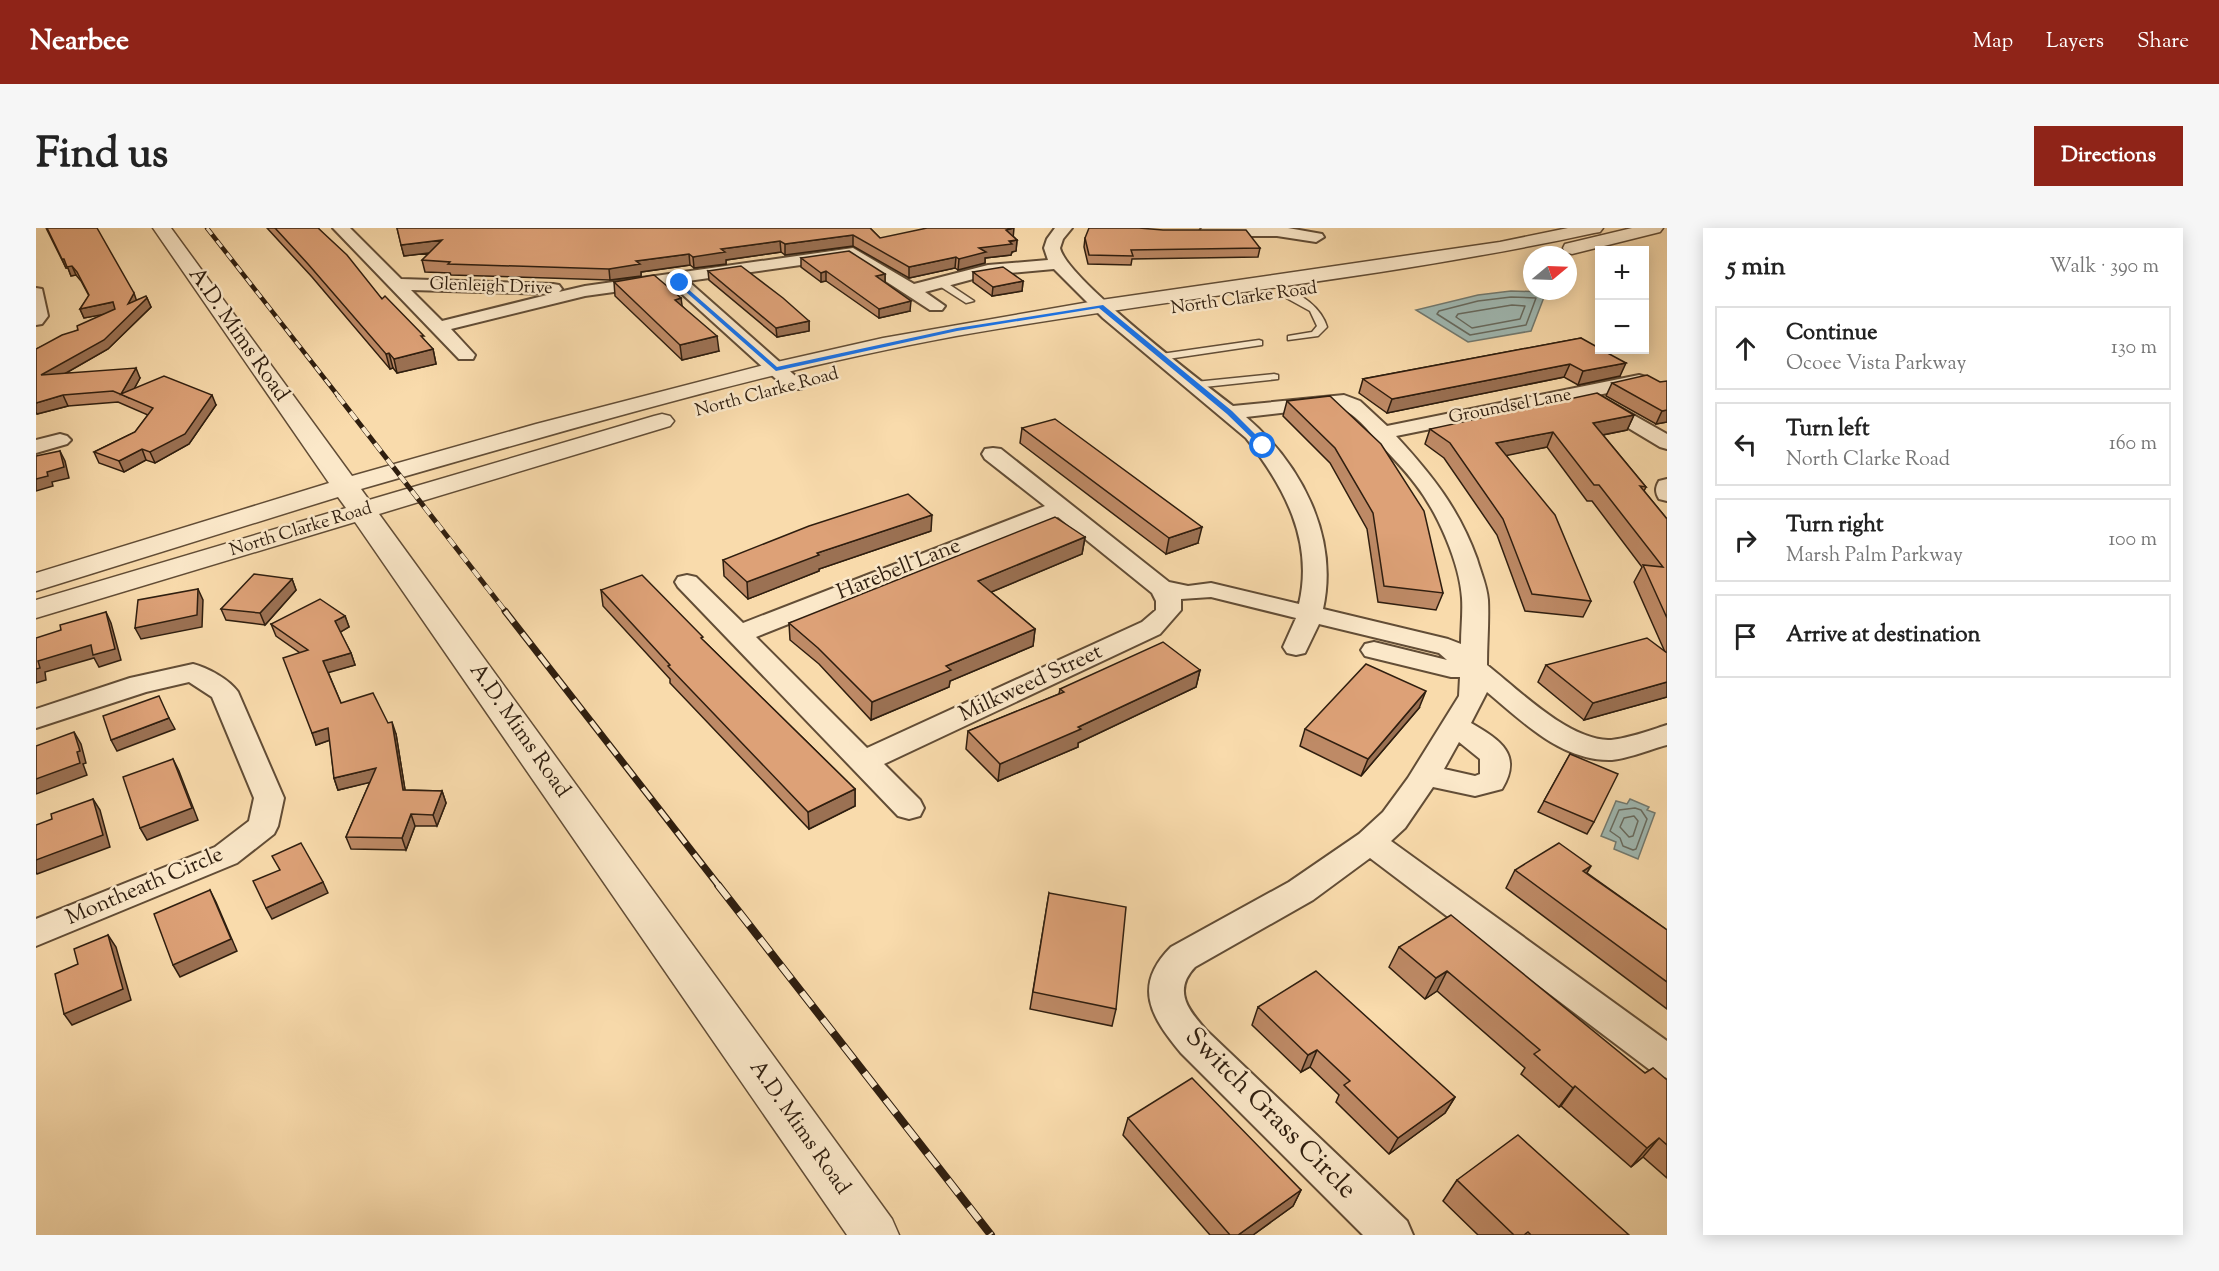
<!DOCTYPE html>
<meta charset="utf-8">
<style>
:root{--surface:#fff;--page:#f6f6f6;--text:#222;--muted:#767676;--line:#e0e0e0;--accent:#8f2418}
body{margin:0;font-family:"Sorts Mill Goudy",serif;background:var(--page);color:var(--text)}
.controls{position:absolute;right:18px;top:18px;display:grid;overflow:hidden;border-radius:0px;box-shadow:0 3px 15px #0003}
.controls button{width:54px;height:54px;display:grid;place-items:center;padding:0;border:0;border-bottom:2px solid var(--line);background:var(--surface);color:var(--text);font:30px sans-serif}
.compass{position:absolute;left:1487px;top:18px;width:54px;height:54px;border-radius:50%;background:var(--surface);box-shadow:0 3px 15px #0003;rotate:71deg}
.stop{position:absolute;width:18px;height:18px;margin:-14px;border:4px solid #1a73e8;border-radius:50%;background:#fff}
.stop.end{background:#1a73e8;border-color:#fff;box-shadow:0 2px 6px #0008}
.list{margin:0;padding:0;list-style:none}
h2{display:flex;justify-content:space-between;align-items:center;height:78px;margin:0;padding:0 24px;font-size:26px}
h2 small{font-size:20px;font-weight:400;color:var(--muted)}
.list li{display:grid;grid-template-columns:39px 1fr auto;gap:18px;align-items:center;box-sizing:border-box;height:84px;margin:0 12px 12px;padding:0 12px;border:2px solid var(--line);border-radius:0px}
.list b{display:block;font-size:22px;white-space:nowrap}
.list p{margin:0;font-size:20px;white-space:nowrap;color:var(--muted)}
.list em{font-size:20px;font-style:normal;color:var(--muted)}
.icon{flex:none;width:33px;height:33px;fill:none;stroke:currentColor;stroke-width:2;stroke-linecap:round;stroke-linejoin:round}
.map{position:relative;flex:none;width:1631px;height:1007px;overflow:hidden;border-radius:0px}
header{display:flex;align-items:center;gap:36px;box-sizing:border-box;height:84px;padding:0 30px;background:var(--accent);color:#fff}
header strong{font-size:28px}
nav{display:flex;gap:33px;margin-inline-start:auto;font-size:21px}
.intro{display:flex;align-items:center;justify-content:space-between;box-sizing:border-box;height:144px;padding:0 36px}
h1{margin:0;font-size:42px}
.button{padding:15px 27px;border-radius:0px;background:var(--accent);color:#fff;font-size:21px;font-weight:700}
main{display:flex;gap:36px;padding:0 36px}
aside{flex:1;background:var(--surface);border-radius:0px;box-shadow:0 3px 15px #0003}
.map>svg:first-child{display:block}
</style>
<header>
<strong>Nearbee</strong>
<nav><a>Map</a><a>Layers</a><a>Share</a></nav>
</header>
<div class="intro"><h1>Find us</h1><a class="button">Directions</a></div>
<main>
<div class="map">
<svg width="1631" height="1007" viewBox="0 0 1631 1007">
<rect width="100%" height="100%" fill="#f9dbac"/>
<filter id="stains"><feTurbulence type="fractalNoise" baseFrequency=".00333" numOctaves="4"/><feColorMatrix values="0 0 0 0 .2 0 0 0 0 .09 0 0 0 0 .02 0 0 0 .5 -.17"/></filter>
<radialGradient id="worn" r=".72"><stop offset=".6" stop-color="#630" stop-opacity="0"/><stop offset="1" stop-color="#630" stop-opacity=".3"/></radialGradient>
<g fill="#a0b9b3" stroke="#737b71" stroke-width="1.5">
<polygon points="1475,63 1510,64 1495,103 1432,114 1380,82 1442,67"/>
<polygon points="1594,571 1613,579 1611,582 1619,585 1602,631 1578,621 1580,614 1565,608 1580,573 1591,576"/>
</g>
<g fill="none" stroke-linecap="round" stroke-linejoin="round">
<g stroke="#686c61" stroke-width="1.5">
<polygon points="1475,69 1500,70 1490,97 1434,107 1401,86 1403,83 1442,73"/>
<polygon points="1476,77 1489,78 1484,91 1436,100 1420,89 1422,86"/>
<polygon points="1599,580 1605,582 1611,591 1600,621 1597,622 1587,618 1584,610 1574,603 1583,582"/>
<polygon points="1598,588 1602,593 1597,608 1593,609 1584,599 1588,590"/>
</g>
<defs>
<g id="service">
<polygon points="902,53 908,53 938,73 930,75 902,57"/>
<path d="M1245,63C1264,62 1286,81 1291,99L1282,108L1252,112V108L1276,104L1281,98L1274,83L1245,67Z"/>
<polygon points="1223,112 1226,113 1226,117 1125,132 1120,129 1125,126"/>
<polygon points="1238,146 1242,147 1242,151 1159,160 1154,157 1159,154"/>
</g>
<g id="minor">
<path d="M297,0H314L365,51L517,56L523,57L526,61L523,64L549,58L817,20L878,56L952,37L1012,32L1008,20L1011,11L1019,0H1036L1027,11L1024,20C1030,50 1166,154 1197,178L1308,167L1324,173L1351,198L1603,147L1610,149L1613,153L1610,157L1562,167L1631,206V221L1624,219L1554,177L1551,173L1554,169L1360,208C1396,247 1423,281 1441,331C1445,345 1451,358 1452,372C1453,393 1451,415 1451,437C1483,462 1530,510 1572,512C1588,512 1615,502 1631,497V517C1615,521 1589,532 1573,532C1524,532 1486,493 1451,464L1435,495C1464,512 1487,526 1466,561L1439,568L1397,559L1369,600L1355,613L1631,813V850L1618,845L1334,630L1277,672L1159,739C1136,763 1153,783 1171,803L1371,993L1377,1007H1327L1145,825C1115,789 1096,758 1135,719L1253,654L1323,606L1347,584L1372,550L1423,468L1424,449H1415L1329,428L1325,422L1329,416L1338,414L1411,432L1403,425L1283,396L1269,425L1260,427L1251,425L1247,419L1260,390L1175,369L1145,371V382L1124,406L848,536L884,572L888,580L884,588L873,591L862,588L642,359L639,354L642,349L651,347L660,349L707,395L1009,278L949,231L946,226L949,221L957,220L965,221L1133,354L1152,358L1175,355L1263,376C1278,313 1248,258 1210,210L1067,90L1018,41L952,47L889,64L909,78L906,82H894L814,30L652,53L765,153L768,157L765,161H751L635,56L549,68L415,101L439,127L437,131H423ZM375,62L515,66L406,93ZM1295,179C1315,179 1331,201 1344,216C1356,229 1369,242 1380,257C1402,285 1424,336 1426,370C1427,385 1425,401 1425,416L1412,411L1287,381C1303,308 1265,236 1210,189ZM1022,289L1116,365L1120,373V382L1106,394L831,520L720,409ZM1423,514L1444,531V546L1439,548L1408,541Z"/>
<polygon points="1166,0 1252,0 1286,6 1288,9 1280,14 1241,8 1172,8 1166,6 1164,3"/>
<polygon points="0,60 6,61 12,88 6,96 0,97"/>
<polygon points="24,206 31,208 35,212 31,216 0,225 0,212"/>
<path d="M1631,251V273L1623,271C1619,264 1619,260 1623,253Z"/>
<path d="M157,436C172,440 193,451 202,464L248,570L242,598L238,606L201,635L0,718V691L179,619L213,593L218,570L176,469L153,454L110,464L0,500V481L94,450Z"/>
</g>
<g id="tertiary">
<path d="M117,0H135L316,248L500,196L732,136L847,110L1065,72L1464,14L1532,0H1567L1564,4L1558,5C1347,51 1132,70 920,108C719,145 522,205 325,261L333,272L618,188L626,186L634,188L638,193L634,198L343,286L856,991L863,1007H811L319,294L0,390V372L310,280L302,269L0,363V345L293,255Z"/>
<polygon points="1596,0 1627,0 1624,4 1536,26 1529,24 1527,20 1529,16"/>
</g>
</defs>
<use href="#service" stroke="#624d36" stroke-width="3"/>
<use href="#minor" stroke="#624d36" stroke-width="4"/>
<use href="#tertiary" stroke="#624d36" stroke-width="3"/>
<use href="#service" fill="#fbe8c9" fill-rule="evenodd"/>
<use href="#minor" fill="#fbe8c9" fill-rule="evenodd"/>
<use href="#tertiary" fill="#fbe8c9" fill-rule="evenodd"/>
<defs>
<polyline id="rail-far3" points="171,0 303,169"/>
<polyline id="rail-far2" points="302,168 470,384"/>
<polyline id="rail-far1" points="469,383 683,658"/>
<polyline id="rail" points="682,657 955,1007"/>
</defs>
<use href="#rail-far3" stroke="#2f1e0f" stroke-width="4.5"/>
<use href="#rail-far2" stroke="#2f1e0f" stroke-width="5"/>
<use href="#rail-far1" stroke="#2f1e0f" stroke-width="7"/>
<use href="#rail" stroke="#2f1e0f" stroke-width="8"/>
<use href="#rail-far3" stroke="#fbe8c9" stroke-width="3" stroke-dasharray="8" stroke-linecap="butt"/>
<use href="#rail-far2" stroke="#fbe8c9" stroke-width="4" stroke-dasharray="10" stroke-linecap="butt"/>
<use href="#rail-far1" stroke="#fbe8c9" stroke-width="4.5" stroke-dasharray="14" stroke-linecap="butt"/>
<use href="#rail" stroke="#fbe8c9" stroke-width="6" stroke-dasharray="17" stroke-linecap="butt"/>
</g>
<g fill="#be8a66" stroke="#2f1e0f" stroke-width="1.5">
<polygon points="10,0 100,72 111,70 115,79 72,121 30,145 104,150 98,161 180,177 153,216 119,235 110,232 88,244 63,235 58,224 99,204 112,187 82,174 32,178 1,186 0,185 0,121 42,102 68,86 48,90 44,81 53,68 45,53 40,47 35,48 32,40 30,40"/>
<polygon points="231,0 282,0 346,71 397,121 400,136 361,145 357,140 354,141 276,49"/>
<polygon points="361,0 834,0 844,10 977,8 981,12 980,23 976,24 975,27 949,30 949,35 922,42 919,40 873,50 817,18 749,27 745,24 690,32 690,36 658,40 654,37 605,44 605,48 574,52 415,47 414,45 389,44 386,32 394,25 368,28"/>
<polygon points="1049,10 1224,20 1222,29 1096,31 1095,37 1052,36 1048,19"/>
<polygon points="765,30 849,46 849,55 874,83 843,90 790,53 785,54 765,39"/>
<polygon points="672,43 773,93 773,103 741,109 673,52"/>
<polygon points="937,44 987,53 986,63 956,68 937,54"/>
<polygon points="578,54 646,78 683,123 646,132 579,68"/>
<polygon points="1545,110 1584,148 1542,157 1528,149 1351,185 1323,165 1327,151"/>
<polygon points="1624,154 1631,194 1620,196 1570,168 1576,155"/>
<polygon points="1294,168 1407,365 1400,382 1342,374 1331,301 1294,235 1247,188 1251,173"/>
<polygon points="1598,187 1591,202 1567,207 1610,259 1608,263 1631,291 1631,469 1548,492 1502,454 1510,437 1629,424 1598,354 1606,339 1556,273 1551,273 1511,219 1470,227 1555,373 1547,389 1489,383 1461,307 1408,230 1389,216 1394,201"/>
<polygon points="986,200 1162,315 1130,326 984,215"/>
<polygon points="895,303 783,341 783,343 712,371 688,348 687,332"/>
<polygon points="1049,309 1046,326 955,364 999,401 997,418 914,453 913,459 835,492 783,436 754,412 753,395"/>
<polygon points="256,351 260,362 229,397 190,392 185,381"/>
<polygon points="565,362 668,413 819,561 819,578 773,601 634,455 634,451 567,378"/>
<polygon points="309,388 313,399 304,404 315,425 319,437 292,444 305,475 352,495 360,506 369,562 406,563 410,575 401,598 379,598 370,622 315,621 310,609 334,554 302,562 298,550 294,512 280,517 264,425 240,408 235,396"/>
<polygon points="1164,442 1160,459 1042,515 1042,519 962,553 930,521 932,503 1023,466 1024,461"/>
<polygon points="1383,480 1325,548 1264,518 1269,501"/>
<polygon points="1534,526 1558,594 1551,606 1502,584"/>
<polygon points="1479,642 1551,645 1631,702 1631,781 1470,660"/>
<polygon points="1013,665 1080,781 1076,798 994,781"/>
<polygon points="1363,719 1609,845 1631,852 1631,950 1607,929 1595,939 1525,878 1523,879 1485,846 1489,840 1401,763 1389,771 1353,739"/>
<polygon points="1222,779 1419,869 1409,885 1353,926 1300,874 1303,867 1274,839 1265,844 1216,797"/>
<polygon points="1092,890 1265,962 1257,978 1217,1007 1174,1007 1087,907"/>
<polygon points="1421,952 1593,1007 1442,1007 1407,973"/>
</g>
<g fill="#9b7153" stroke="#2f1e0f" stroke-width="1.5">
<polygon points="978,0 977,11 970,2"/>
<polygon points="817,7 817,18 749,27 749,16"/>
<polygon points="406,12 409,23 368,28 365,17"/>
<polygon points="981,12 980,23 976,24 975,27 949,30 949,35 922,42 923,31 943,20"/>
<polygon points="744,13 745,24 690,32 690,36 658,40 657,29 685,21"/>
<polygon points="653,26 654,37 605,44 605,48 574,52 573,41 600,33"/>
<polygon points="920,29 919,40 873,50 873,39"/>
<polygon points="26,31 28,31 36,38 40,47 35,48 32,40 30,40"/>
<polygon points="790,43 790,53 785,54 785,45"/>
<polygon points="849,46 849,56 840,48"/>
<polygon points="987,53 986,63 956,68 957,59"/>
<polygon points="98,65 101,74 111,70 115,79 72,121 9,157 5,147 92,76"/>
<polygon points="645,70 647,84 639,72"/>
<polygon points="875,73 874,83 843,90 843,81"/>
<polygon points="77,74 81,84 48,90 44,81"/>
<polygon points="773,93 773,103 741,109 740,100"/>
<polygon points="681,108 683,123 646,132 644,117"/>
<polygon points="397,121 400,136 361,145 358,131"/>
<polygon points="353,125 357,140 354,141 350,126"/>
<polygon points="1590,135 1584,148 1542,157 1547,143"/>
<polygon points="1534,136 1528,149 1351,185 1356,171"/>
<polygon points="100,140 104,150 93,170 85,166"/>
<polygon points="27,167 32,178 1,186 0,184 0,175"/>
<polygon points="176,167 180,177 153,216 119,235 114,224"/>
<polygon points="1631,182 1631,194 1620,196 1626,183"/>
<polygon points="1598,187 1591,202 1551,210 1557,195"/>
<polygon points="1517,204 1511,219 1454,231 1460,215"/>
<polygon points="106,221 110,232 88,244 83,233"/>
<polygon points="24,223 29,233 33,250 16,254 17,258 0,263 0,251 11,244"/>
<polygon points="896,287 895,303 783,341 783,343 712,371 711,354 781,325"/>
<polygon points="1166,299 1162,315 1130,326 1133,310"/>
<polygon points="1049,309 1046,326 941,370 942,353"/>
<polygon points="256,351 260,362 229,397 224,385"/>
<polygon points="162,361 167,372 166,399 105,411 99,400"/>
<polygon points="70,384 75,395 85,432 63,439 58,430 9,444 10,452 0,455 0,441 2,433"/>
<polygon points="309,388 313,399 303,405 299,393"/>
<polygon points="999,401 997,418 914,453 913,459 835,492 836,474 910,438"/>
<polygon points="315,425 319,437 291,445 287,433"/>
<polygon points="1164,442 1160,459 1042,515 1042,519 962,553 964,536"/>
<polygon points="1631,454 1631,469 1548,492 1557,475"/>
<polygon points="1390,463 1383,480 1325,548 1332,531"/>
<polygon points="133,490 139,501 81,523 75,512"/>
<polygon points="356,494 360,506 371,574 367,562"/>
<polygon points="292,500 297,511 280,517 276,505"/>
<polygon points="38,504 45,516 50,535 47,536 51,547 0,566 0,551 41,524"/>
<polygon points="137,531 143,543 162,592 111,612 104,600"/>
<polygon points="340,540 344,552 302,562 298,550"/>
<polygon points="819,561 819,578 773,601 772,584"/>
<polygon points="406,563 410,575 401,598 397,587"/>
<polygon points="57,571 64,582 74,619 1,646 0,644 0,632"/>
<polygon points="375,586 379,598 370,622 366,610"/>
<polygon points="1555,638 1545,655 1547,643"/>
<polygon points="287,654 292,665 236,691 230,680"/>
<polygon points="174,662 180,674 201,723 144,749 137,737"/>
<polygon points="72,707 80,719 95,772 36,797 28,786"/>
<polygon points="1411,743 1401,763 1389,771 1400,750"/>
<polygon points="1281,822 1274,839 1265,844 1272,827"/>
<polygon points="1539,858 1525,878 1523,879 1537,860"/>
<polygon points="1419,869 1409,885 1353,926 1362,910"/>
<polygon points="1623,910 1607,929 1595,939 1611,920"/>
<polygon points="1265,962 1257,978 1217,1007 1202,1007"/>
</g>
<g fill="#dda177" stroke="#2f1e0f" stroke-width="1.5">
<polygon points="11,0 61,0 98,65 92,76 110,68 111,70 68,112 5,147 100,140 85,166 128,148 176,167 149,206 114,224 106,221 83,233 58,224 99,204 117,180 77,163 27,167 0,175 0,121 26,107 42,102 41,98 79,81 77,74 44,81 53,67 41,44 36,38 31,39 28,31 26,31"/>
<polygon points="239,0 282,0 311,27 346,71 349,68 388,108 385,108 397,121 358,131 353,125 350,126 272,36"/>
<polygon points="361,0 834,0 844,10 891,0 977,0 970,2 981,12 973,13 976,16 943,20 950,24 923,31 920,29 873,39 817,7 749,16 744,13 685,21 689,24 657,29 653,26 600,33 604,36 573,41 412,36 414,34 386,32 406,12 365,17"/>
<polygon points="1053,0 1103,0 1127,2 1210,2 1224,20 1095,22 1097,28 1053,27 1049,10"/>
<polygon points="813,23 849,46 840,48 875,73 843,81 790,43 785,45 765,30"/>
<polygon points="705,38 747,70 773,93 740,100 672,43"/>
<polygon points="967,39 987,53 957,59 937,44"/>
<polygon points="618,47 645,70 639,72 681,108 644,117 578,54"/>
<polygon points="1545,110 1563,120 1563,122 1566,122 1590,135 1547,143 1534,136 1356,171 1327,151"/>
<polygon points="1611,147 1624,154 1631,153 1631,182 1626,183 1576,155"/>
<polygon points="1561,165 1598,187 1557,195 1610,259 1604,258 1631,291 1631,390 1607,337 1627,339 1563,257 1558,257 1517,204 1460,215 1519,287 1555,373 1496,366 1467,291 1414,215 1394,201"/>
<polygon points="1294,168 1345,216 1388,283 1407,365 1348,358 1337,285 1299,220 1251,173"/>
<polygon points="1019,191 1166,299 1133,310 986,200"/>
<polygon points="24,223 28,239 11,244 12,248 0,251 0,228"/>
<polygon points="872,266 896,287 781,325 783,327 711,354 687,332 773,298"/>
<polygon points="1019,289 1049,309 942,353 999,401 910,438 915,442 836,474 782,420 753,395"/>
<polygon points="218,346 256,351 224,385 185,381"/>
<polygon points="606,347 667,409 665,410 819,561 772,584 632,438 634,437 565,362"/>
<polygon points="162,361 161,387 99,400 102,372"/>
<polygon points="284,371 309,388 299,393 315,425 287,433 305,475 337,465 352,495 356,494 367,562 406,563 397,587 375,586 366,610 310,609 340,540 298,550 292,500 276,505 247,430 272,422 235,396"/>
<polygon points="70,384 79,421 57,427 55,417 2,433 4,440 0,441 0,410 25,402 24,397"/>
<polygon points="1611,410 1631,425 1631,454 1557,475 1510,437"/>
<polygon points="1127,414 1164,442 1042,499 1045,501 964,536 932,503 1028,464 1024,461"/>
<polygon points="1330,436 1390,463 1332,531 1269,501"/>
<polygon points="123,468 133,490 75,512 67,488"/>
<polygon points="38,504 44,523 41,524 44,535 0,551 0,518"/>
<polygon points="1534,526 1582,546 1558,594 1508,573"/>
<polygon points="137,531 156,580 104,600 87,549"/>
<polygon points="57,571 67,607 0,632 0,597 16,591 15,586"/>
<polygon points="265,615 287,654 230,680 217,653 244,642 236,628"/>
<polygon points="1523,615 1555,638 1547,643 1631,702 1631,754 1479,642"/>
<polygon points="174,662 195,711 137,737 118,686"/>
<polygon points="1013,665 1090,679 1080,781 997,764"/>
<polygon points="1415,687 1609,845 1617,840 1631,852 1631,917 1623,910 1611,920 1539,858 1537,860 1498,826 1504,822 1411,743 1400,750 1363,719"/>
<polygon points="72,707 87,761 28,786 19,746 42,736 38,721"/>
<polygon points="1280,743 1419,869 1362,910 1308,857 1314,853 1281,822 1272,827 1222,779"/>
<polygon points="1156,850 1265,962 1202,1007 1194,1007 1092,890"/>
<polygon points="1482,907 1593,1007 1495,1007 1492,1004 1488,1007 1478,1007 1421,952"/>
</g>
<polygon fill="#1a73e8" points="644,54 741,139 921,100 1067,77 1196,183 1231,218 1225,219 1191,186 1063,80 921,103 740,143 642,57"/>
<g text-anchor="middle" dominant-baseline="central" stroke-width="5" stroke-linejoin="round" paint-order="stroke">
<g font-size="18" fill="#2f1e0f" stroke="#fbe8c9">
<text transform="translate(455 59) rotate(2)">Glenleigh Drive</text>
<text transform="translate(1208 71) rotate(-8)">North Clarke Road</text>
<text transform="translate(731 165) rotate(-15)">North Clarke Road</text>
<text transform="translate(1474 179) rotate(-11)">Groundsel Lane</text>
<text transform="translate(265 302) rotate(-17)">North Clarke Road</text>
</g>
<g font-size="22" fill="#2f1e0f" stroke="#fbe8c9">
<text transform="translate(202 107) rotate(55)">A.D. Mims Road</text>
<text transform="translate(863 342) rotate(-22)">Harebell Lane</text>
<text transform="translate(995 456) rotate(-25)">Milkweed Street</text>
<text transform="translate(483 503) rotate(55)">A.D. Mims Road</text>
<text transform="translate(109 659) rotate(-23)">Montheath Circle</text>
<text transform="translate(763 900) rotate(55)">A.D. Mims Road</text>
</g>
<g font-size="27" fill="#2f1e0f" stroke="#fbe8c9">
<text transform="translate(1234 886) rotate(45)">Switch Grass Circle</text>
</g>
</g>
<rect width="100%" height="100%" filter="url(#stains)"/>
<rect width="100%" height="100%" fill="url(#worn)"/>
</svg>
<div class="controls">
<button>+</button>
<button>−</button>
</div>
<svg class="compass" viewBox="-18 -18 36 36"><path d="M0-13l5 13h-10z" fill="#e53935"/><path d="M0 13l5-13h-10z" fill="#767676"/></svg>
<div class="stop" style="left:1227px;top:218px"></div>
<div class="stop end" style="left:644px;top:55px"></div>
</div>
<aside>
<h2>5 min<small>Walk · 390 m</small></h2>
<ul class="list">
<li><svg class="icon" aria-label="ahead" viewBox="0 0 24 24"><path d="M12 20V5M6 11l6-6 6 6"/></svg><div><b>Continue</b><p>Ocoee Vista Parkway</p></div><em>130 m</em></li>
<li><svg class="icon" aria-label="left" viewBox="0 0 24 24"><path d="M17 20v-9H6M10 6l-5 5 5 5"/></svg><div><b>Turn left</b><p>North Clarke Road</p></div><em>160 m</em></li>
<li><svg class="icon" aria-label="right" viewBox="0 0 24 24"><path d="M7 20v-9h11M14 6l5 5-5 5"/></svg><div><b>Turn right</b><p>Marsh Palm Parkway</p></div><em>100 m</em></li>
<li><svg class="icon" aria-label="arrive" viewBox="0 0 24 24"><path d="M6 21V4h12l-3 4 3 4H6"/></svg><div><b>Arrive at destination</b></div></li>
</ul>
</aside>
</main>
